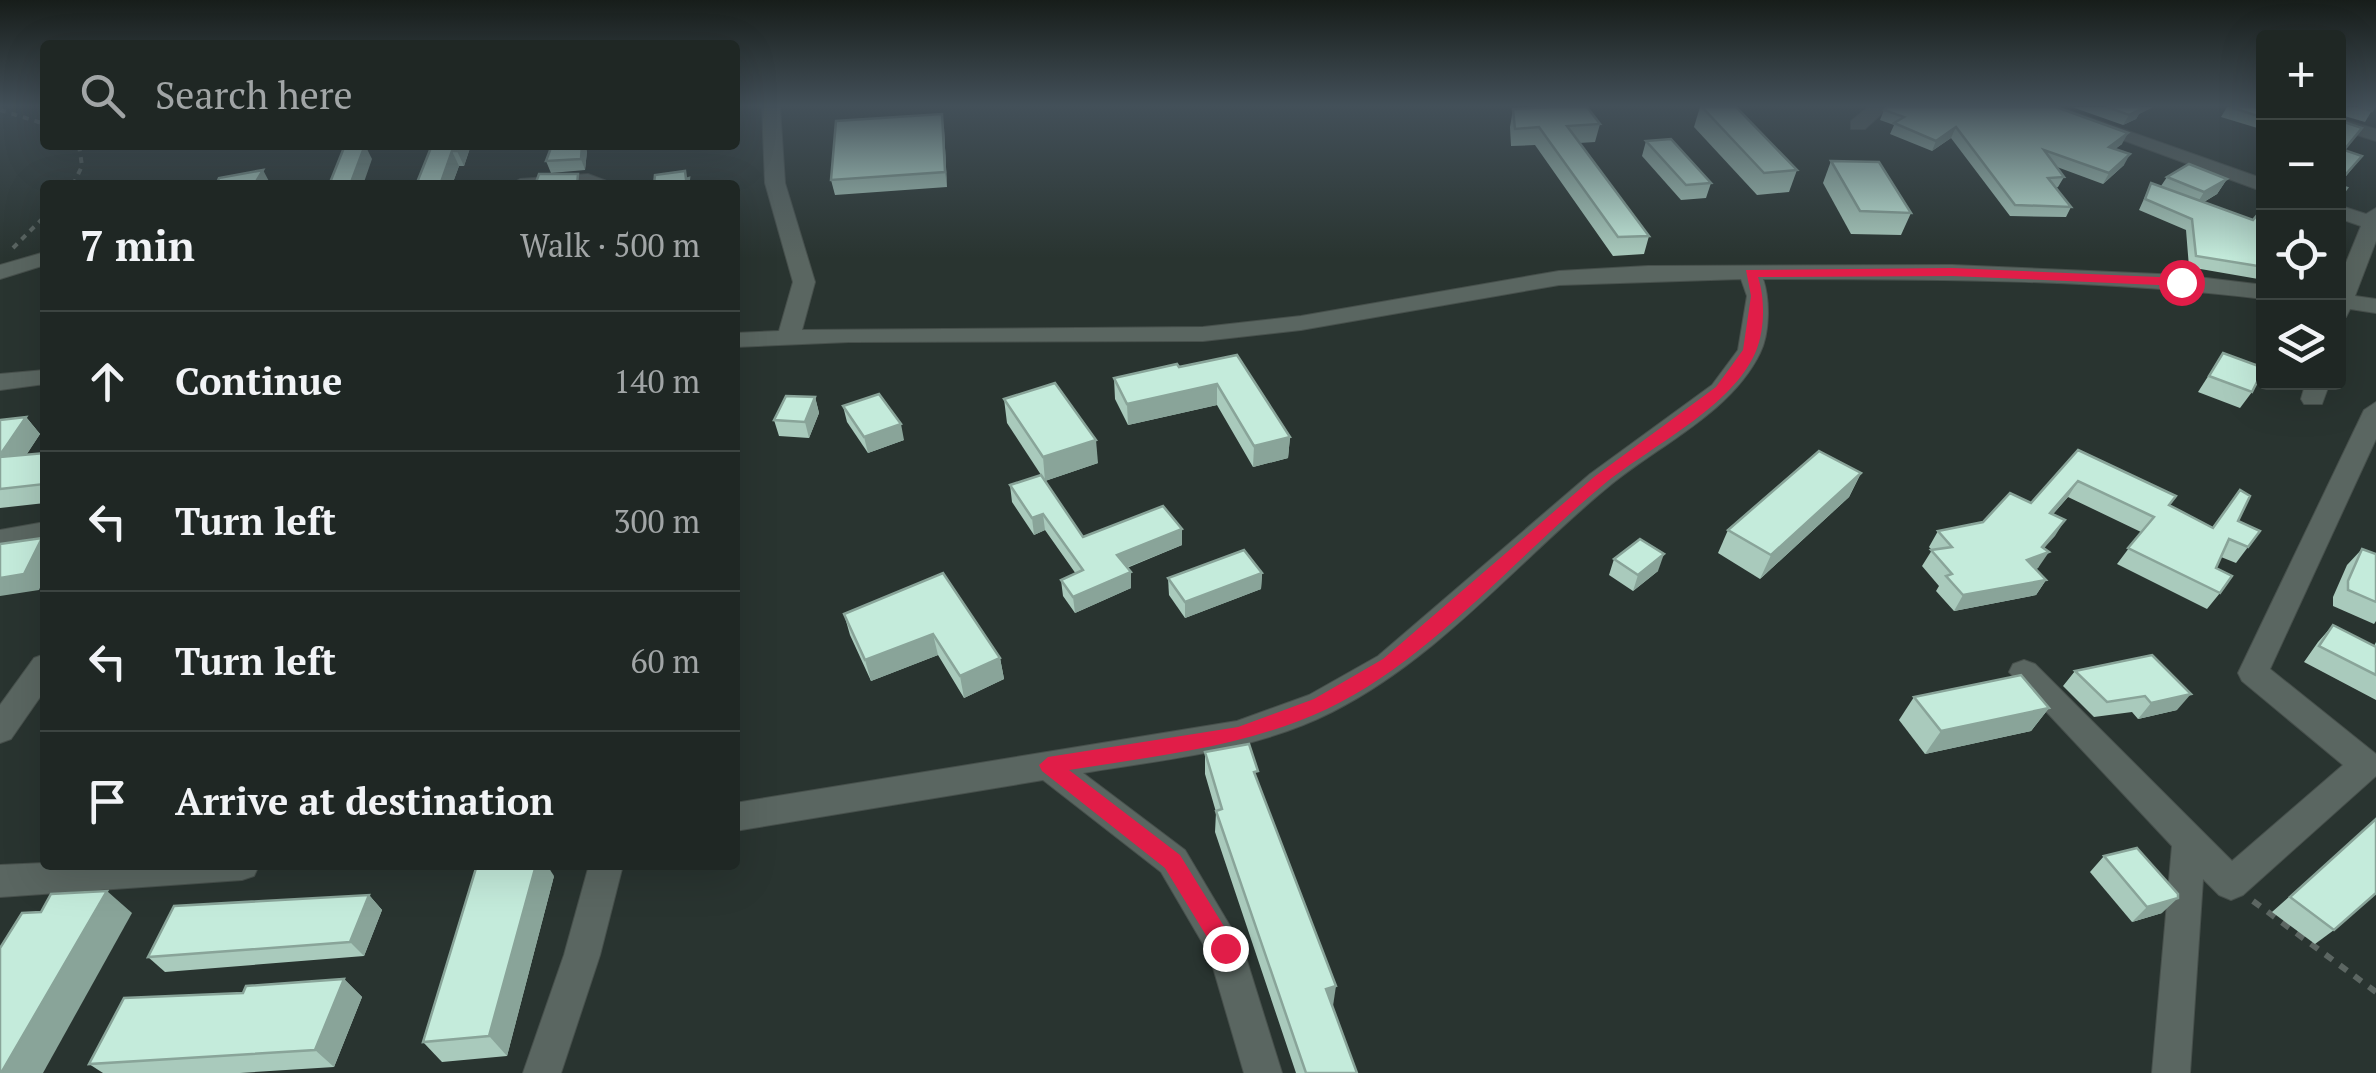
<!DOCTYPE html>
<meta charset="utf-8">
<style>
:root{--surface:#1f2724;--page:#2c3331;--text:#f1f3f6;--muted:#a1a5a6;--line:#3c4441}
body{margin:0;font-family:"PT Serif",serif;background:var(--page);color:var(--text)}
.controls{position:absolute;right:30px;top:30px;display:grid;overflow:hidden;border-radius:10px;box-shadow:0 10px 40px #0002}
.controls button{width:90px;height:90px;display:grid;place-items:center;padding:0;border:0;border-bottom:2px solid var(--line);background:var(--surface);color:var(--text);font:50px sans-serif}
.stop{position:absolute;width:30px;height:30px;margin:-22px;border:8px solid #e11d48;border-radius:50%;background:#fff}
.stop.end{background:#e11d48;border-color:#fff;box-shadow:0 2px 10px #0008}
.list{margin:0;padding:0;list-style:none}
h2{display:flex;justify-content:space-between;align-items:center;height:130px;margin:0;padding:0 40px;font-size:42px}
h2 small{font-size:32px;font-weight:400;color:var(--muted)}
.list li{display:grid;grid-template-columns:65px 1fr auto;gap:30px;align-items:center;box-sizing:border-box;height:140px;padding:0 40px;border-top:2px solid var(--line)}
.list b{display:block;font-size:38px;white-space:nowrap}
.list em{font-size:32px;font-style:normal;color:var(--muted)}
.icon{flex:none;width:55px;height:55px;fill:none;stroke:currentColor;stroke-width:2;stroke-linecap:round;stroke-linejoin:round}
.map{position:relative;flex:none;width:2376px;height:1073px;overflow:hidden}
.search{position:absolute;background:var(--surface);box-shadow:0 10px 40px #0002;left:40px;top:40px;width:700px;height:110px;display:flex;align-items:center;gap:25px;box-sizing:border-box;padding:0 35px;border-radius:10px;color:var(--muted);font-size:38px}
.panel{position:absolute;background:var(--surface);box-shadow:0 10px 40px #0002;left:40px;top:180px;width:700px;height:690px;border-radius:10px}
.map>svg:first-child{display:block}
</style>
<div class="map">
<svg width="2376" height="1073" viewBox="0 0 2376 1073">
<rect width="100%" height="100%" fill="#293430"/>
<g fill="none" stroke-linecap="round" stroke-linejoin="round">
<defs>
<g id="minor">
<path d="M762,107H780L785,183L815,282L802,330L1203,327L1301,316L1559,271L1648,266L1952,265L2181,275L2264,285V299C2097,279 1930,279 1763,279C1770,299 1770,333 1760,353C1731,413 1657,446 1608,487C1517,562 1438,659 1332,712C1255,751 1167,759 1083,773L1185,850L1243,948L1282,1073H1244L1209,954L1161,872L1043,780L735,831V803L1237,721L1309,695L1378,656L1590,474L1712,385L1738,350L1747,296L1741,279L1559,285L1301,330L1203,341L849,342L735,347V333L779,331L793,282L765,183Z"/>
<polygon points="1868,107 1889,107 1865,129 1851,129 1851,121"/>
<polygon points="2033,107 2060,107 2264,179 2264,192"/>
<polygon points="2338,118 2376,129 2376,141 2338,129"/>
<polygon points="588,174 617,185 510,185 520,179"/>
<polygon points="2338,205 2366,214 2376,208 2376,241 2355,296 2376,299 2376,313 2350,309 2346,317 2338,319 2338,282 2361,226 2338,218"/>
<polygon points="45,252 45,265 0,279 0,265"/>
<polygon points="45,370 45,384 0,390 0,374"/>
<polygon points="2306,382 2330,382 2322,404 2304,404 2301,399"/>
<polygon points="2376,402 2376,439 2270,669 2376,754 2376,776 2243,895 2231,900 2219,895 2203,879 2190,1073 2152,1073 2172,846 2009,672 2013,664 2024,660 2035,664 2232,861 2343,765 2242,681 2238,673 2364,410"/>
<polygon points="45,522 45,542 0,550 0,530"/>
<polygon points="45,654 45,690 11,739 0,743 0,705 34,658"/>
<polygon points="45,863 45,865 259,865 254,876 242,880 0,897 0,865"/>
<polygon points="589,865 623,865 600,955 561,1073 523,1073 564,955"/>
</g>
</defs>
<use href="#minor" stroke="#47504c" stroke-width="2"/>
<g stroke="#5c6662" stroke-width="4" stroke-dasharray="6 6" stroke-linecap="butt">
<polyline points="0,110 45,124"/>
<polyline points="73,185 82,166 79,145"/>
<polyline points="13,248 45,216"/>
</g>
<polyline stroke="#5c6662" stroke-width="6" stroke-dasharray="9 9" stroke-linecap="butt" points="2253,901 2376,992"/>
<use href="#minor" fill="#5a6661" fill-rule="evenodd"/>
</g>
<g fill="#a9cabc">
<polygon points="1700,107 1736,107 1797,170 1789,192 1757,195 1694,127"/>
<polygon points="2072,107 2153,107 2139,114 2136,119 2123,125"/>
<polygon points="2227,107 2264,107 2264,130 2221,117"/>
<polygon points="2338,107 2374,107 2365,122 2341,115 2345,151 2362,156 2339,185 2341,115 2338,115"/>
<polygon points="1513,109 1600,124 1595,142 1579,143 1649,236 1644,254 1613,256 1535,145 1511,146 1510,127"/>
<polygon points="1884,110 2122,144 2115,149 2124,165 2103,184 2057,167 2064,177 2058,187 2056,188 2071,207 2066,217 2010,216 1951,138 1932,151 1890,134 1894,125 1880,120"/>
<polygon points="944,128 947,187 835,195 831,180"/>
<polygon points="1646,141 1711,183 1706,198 1681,200 1642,156"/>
<polygon points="432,145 471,145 464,166 459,166 452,185 416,185"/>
<polygon points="587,151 585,170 551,173 546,161"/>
<polygon points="1831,161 1911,213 1901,235 1851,234 1823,183"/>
<polygon points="2167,177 2227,179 2217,194 2204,202 2253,220 2264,207 2264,280 2189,267 2186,230 2139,210 2151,183 2161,186"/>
<polygon points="2223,353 2252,392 2240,408 2198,392"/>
<polygon points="1237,355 1290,437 1288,458 1253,467 1217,405 1128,425 1115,399 1114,378 1179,367"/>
<polygon points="815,397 819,413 809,438 779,436 774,420"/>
<polygon points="1004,399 1098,463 1045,481 1007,423"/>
<polygon points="843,406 904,440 868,453 847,422"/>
<polygon points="26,417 40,434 26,455 45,453 45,503 0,508 0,420"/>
<polygon points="2078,450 2169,506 2212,528 2240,490 2238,521 2248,547 2236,563 2221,557 2216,568 2220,593 2207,609 2117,564 2141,532 2068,497 2053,514 2065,520 2044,548 2038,568 2036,569 2046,580 2036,595 1954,611 1936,591 1939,586 1922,566 1932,550 1929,547 1938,531 1983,522 2031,503"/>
<polygon points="1861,473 1849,497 1760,579 1718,553 1728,530"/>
<polygon points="1010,485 1083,537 1182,529 1182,545 1127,568 1131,588 1075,613 1063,596 1061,580 1076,574 1045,530 1034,535 1012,502"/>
<polygon points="2362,549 2376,554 2376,621 2374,624 2333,606 2333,597 2347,565"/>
<polygon points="1614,559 1658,571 1633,591 1609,575"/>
<polygon points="943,573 1000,658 1004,679 964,698 938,655 871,681 850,635 844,614"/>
<polygon points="1262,573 1261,589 1185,618 1169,595 1168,578"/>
<polygon points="2333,625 2374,646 2376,642 2376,700 2304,662 2318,642"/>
<polygon points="2152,655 2177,710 2138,719 2132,712 2094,717 2063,686 2075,671"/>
<polygon points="1914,697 2049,708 2031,731 1925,754 1899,720"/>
<polygon points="1205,752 1257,781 1332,1006 1357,1073 1296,1073 1215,832 1216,812 1205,774"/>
<polygon points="2376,819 2334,930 2315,944 2272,912"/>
<polygon points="2104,856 2162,913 2132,922 2090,872"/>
<polygon points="554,876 507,1056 442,1062 423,1042"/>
<polygon points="369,895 382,910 364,956 165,972 148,957"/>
<polygon points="344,979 362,997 334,1067 240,1073 103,1073 89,1064"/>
</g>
<g fill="#89a499">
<polygon points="2138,107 2153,107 2139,114 2136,119 2123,125 2129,115"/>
<polygon points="942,114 944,128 947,187 945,172"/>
<polygon points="1956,127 1951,138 1932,151 1936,141"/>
<polygon points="2128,133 2122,144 2103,158 2109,147"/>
<polygon points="365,145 372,159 363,185 350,185"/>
<polygon points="459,145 471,145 464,166 457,151"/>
<polygon points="582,145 585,145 587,151 585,170 581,159"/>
<polygon points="452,151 459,166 452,185 440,185"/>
<polygon points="2130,154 2124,165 2103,184 2109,173"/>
<polygon points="263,170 271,185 254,185"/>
<polygon points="2227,179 2217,194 2195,207 2204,192"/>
<polygon points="1217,384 1217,405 1128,425 1127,404"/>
<polygon points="815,397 819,413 809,438 805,422"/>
<polygon points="26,417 40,434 14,474 0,458 0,455"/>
<polygon points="901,424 904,440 868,453 864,437"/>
<polygon points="1290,437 1288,458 1253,467 1254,446"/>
<polygon points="1096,440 1098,463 1045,481 1043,457"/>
<polygon points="1861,473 1849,497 1760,579 1771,555"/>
<polygon points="2078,481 2068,497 2040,529 2050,513"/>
<polygon points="1043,514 1045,530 1034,535 1032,518"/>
<polygon points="2065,520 2055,536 2037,556 2049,552 2038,568 2017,575 2027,560 2042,547"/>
<polygon points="1182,529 1182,545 1118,571 1117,555"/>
<polygon points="42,538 45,541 45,577 39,590 0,596 0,578"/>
<polygon points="1664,554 1658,571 1633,591 1638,575"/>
<polygon points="1131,572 1131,588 1075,613 1073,597"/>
<polygon points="1262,573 1261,589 1185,618 1185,602"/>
<polygon points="2046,580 2036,595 1954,611 1963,595"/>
<polygon points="933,634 938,655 871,681 865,660"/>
<polygon points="1000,658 1004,679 964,698 960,676"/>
<polygon points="2191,694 2177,710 2138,719 2151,703"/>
<polygon points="2049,708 2031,731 1925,754 1941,731"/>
<polygon points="536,865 547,865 554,876 507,1056 489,1036"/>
<polygon points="107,891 132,913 43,1073 1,1073"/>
<polygon points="369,895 382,910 364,956 350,942"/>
<polygon points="2178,898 2162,913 2132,922 2147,907"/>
<polygon points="344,979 362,997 334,1067 315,1050"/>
<polygon points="1336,986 1333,1006 1326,989"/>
</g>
<g fill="#c4ebdb" stroke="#89a499" stroke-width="2.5">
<polygon points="1551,107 1587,107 1600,124 1567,126 1649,236 1618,237 1539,127 1515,129 1513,109"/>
<polygon points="1702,107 1736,107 1797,170 1764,173"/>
<polygon points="1887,107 2056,107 2128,133 2109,147 2130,154 2109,173 2044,150 2064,177 2048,178 2071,207 2015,205 1956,127 1936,141 1894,123 1904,117 1884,110"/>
<polygon points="2107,107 2138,107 2142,109 2129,115"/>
<polygon points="2230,107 2264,107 2264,118"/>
<polygon points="2358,107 2374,107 2372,111"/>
<polygon points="942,114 945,172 831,180 836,121"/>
<polygon points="2341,115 2344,122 2362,128 2344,150 2362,156 2338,183 2338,118"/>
<polygon points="1671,139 1711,183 1686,185 1646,141"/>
<polygon points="345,145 365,145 350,185 329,185"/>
<polygon points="432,145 459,145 457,151 452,151 440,185 416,185"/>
<polygon points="552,145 582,145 581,159 546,161"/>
<polygon points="1831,161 1879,162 1911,213 1860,211"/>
<polygon points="2189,164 2227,179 2204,192 2167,177"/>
<polygon points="263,170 254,185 216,185 219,178"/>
<polygon points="685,171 686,179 689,178 688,185 654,185 655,175"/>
<polygon points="539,174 578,174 577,185 535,185"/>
<polygon points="2151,183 2253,220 2264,207 2264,267 2196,256 2192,219 2145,199"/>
<polygon points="2338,185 2347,188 2338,200"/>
<polygon points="2223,353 2264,368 2252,392 2209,376"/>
<polygon points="1237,355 1290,437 1254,446 1217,384 1127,404 1114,378 1177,364 1179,367"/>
<polygon points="1055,383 1096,440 1043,457 1004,399"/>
<polygon points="879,394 901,424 864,437 843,406"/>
<polygon points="786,396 815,397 805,422 774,420"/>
<polygon points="26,417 0,455 0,420"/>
<polygon points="2078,450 2176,496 2169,505 2213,528 2240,490 2250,496 2238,521 2260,531 2248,547 2229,539 2216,568 2232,576 2220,593 2128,548 2154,517 2078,481 2050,513 2065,520 2042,547 2049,552 2027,560 2046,580 1963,595 1946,576 1952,574 1931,550 1952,547 1938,531 1983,522 2010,493 2031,503"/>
<polygon points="1819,451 1861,473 1771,555 1728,530"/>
<polygon points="45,453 45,484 0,489 0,457"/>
<polygon points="1041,475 1083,537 1163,506 1182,529 1117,555 1131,572 1073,597 1061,580 1083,570 1043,514 1032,518 1010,485"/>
<polygon points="42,538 24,574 0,578 0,544"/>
<polygon points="1640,539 1664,554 1638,575 1614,559"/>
<polygon points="2362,549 2376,554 2376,602 2348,590 2348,581"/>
<polygon points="1244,550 1262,573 1185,602 1168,578"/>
<polygon points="943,573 1000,658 960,676 933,634 865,660 844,614"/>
<polygon points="2333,625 2376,647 2376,675 2319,646"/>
<polygon points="2152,655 2191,694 2151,703 2145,696 2107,702 2075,671"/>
<polygon points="2021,675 2049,708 1941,731 1914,697"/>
<polygon points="1249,744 1258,771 1254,772 1336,986 1326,989 1357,1073 1306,1073 1216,811 1222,809 1205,752"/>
<polygon points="2376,819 2376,893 2334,930 2290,897"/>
<polygon points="2137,848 2178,894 2178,898 2147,907 2104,856"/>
<polygon points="477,865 536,865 489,1036 423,1042"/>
<polygon points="107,891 1,1073 0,1073 0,948 22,913 41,912 51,894"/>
<polygon points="369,895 350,942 148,957 174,906"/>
<polygon points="344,979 315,1050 89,1064 124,998 243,993 246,986"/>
</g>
<linearGradient id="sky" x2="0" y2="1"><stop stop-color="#171d1a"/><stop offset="0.41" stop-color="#435059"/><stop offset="1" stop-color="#435059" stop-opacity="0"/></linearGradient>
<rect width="2376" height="258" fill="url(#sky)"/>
<path fill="#e11d48" d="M1952,268L2181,278L2188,282L2181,286L1952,276L1758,277C1765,298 1765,329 1756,351C1733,407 1649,447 1603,485C1516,557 1429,661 1327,709C1246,747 1156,756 1069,770L1180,855L1233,941L1236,948L1233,955H1218L1165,868L1042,771L1039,765L1048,757L1238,727L1314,699L1383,659L1594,477L1716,387L1743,350L1751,296L1746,270Z"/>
</svg>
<div class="controls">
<button>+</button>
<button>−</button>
<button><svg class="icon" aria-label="locate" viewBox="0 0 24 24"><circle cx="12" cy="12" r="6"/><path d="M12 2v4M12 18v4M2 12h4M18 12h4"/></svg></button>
<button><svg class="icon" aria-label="layers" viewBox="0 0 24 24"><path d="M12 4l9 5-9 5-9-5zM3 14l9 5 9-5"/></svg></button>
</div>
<div class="stop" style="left:2181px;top:282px"></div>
<div class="stop end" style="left:1225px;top:948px"></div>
<div class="search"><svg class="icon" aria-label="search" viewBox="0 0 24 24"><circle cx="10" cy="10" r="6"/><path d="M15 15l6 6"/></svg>Search here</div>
<section class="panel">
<h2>7 min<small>Walk · 500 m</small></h2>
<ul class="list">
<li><svg class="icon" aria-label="ahead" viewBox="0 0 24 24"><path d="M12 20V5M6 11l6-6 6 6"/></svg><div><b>Continue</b></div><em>140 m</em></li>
<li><svg class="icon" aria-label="left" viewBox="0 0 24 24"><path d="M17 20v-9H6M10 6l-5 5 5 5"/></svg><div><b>Turn left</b></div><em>300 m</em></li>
<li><svg class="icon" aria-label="left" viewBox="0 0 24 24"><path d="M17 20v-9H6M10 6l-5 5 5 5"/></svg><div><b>Turn left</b></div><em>60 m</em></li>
<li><svg class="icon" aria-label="arrive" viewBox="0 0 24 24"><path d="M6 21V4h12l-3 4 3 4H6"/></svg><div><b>Arrive at destination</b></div></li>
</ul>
</section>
</div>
